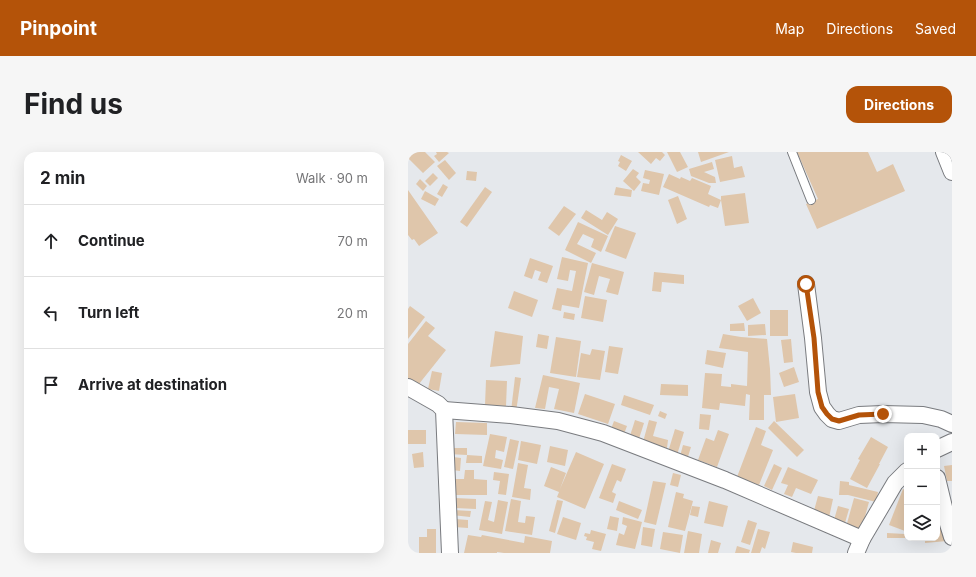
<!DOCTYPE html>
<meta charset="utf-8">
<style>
:root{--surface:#fff;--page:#f6f6f6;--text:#202124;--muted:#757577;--line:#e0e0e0;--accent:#b45309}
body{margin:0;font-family:Inter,sans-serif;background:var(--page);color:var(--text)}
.controls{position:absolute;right:12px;bottom:12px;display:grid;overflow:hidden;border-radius:8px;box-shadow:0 4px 16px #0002}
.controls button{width:36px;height:36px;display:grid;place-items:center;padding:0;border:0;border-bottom:1px solid var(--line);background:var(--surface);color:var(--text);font:20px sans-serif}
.stop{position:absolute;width:12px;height:12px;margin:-9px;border:3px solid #b45309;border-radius:50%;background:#fff}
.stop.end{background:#b45309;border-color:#fff;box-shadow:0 1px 4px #0008}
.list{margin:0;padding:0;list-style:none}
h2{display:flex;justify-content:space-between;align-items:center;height:52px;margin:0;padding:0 16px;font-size:17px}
h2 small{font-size:13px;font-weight:400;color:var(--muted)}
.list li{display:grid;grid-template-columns:26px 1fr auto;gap:12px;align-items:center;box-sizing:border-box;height:72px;padding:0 16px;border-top:1px solid var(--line)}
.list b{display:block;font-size:15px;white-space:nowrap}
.list em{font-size:13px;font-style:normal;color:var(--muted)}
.icon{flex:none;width:22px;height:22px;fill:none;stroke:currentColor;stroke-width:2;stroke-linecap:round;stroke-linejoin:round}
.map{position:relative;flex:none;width:544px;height:401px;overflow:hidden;border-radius:12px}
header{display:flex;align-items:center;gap:24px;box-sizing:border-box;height:56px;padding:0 20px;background:var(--accent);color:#fff}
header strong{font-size:19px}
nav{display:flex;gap:22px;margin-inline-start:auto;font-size:14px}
.intro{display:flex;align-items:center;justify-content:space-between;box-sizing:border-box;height:96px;padding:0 24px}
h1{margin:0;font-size:28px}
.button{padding:10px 18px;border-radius:12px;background:var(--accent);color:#fff;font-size:14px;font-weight:700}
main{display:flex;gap:24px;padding:0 24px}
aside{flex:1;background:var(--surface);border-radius:12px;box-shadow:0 4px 16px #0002}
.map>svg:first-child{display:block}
</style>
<header>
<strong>Pinpoint</strong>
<nav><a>Map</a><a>Directions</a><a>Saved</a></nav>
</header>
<div class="intro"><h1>Find us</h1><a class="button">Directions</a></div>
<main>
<aside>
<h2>2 min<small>Walk · 90 m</small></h2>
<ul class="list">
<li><svg class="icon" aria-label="ahead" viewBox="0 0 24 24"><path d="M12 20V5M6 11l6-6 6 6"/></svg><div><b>Continue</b></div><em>70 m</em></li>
<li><svg class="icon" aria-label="left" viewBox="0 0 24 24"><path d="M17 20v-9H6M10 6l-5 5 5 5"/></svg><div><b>Turn left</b></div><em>20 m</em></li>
<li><svg class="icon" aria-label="arrive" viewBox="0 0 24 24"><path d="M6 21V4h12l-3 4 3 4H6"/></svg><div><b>Arrive at destination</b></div></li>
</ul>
</aside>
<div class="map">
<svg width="544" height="401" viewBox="0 0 544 401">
<rect width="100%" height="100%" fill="#e5e8ec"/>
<g fill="#dfc6ab">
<polygon points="0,0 5,0 3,2 5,0 17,0 27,10 15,21 0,6"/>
<polygon points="28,0 39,0 41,1 31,10 26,4 29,2"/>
<polygon points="230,0 254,0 257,3 252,9 248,6 243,12"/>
<polygon points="259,0 272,0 280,15 269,20"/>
<polygon points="290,0 321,0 293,10"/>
<polygon points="389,0 460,0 469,20 485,12 497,39 409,77 398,52 410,47"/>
<polygon points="213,3 224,9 218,19 210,14 212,10 210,9"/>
<polygon points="324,4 326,16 334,14 337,25 312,30 307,8"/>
<polygon points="37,8 48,21 41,28 29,14"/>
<polygon points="304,10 306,17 296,20 307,25 308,31 301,31 283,24 281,17"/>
<polygon points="225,17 231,21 228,25 233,30 226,39 215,29"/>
<polygon points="237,18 256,22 251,43 233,39 235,31 241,32 242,28 235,26"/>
<polygon points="59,19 69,20 68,29 58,28"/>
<polygon points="25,21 30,26 22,34 17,29"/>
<polygon points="261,22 272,27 273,25 282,29 284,26 303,34 300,42 313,48 313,44 337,41 341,71 317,74 313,48 310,56 302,53 301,55 255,35"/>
<polygon points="12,27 19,34 15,39 8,32"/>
<polygon points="35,32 40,35 34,45 29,42"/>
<polygon points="77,35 84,40 59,75 52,70"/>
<polygon points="208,35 224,38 223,45 206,43"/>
<polygon points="0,38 30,81 11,94 6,87 4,88 0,83"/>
<polygon points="17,39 31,47 27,54 13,47"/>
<polygon points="270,44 279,67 269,72 260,48"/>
<polygon points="156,54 168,62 151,84 140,76"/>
<polygon points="178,58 194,68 199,60 210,67 200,83 173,66"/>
<polygon points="170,70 200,84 193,100 183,95 186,87 175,82 169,92 188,101 183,111 157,98"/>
<polygon points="207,74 228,81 218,107 197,99"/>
<polygon points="154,105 180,111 171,156 154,153 153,159 144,157 149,136 164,139 168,119 162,118 160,129 149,127"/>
<polygon points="122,106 145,114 139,131 130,128 133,120 127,118 124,127 116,124"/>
<polygon points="184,111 216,120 210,143 198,140 202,127 191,124 186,143 176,140"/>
<polygon points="246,120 276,123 276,132 254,130 253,140 244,139"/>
<polygon points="106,139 130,148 124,165 100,156"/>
<polygon points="177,144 199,148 195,170 173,166"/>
<polygon points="345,146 353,161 339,169 330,154"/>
<polygon points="2,154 17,165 0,187 0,157"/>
<rect x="362" y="158" width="18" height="26"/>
<polygon points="156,160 167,162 166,168 155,166"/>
<polygon points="18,169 27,176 20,184 38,198 7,237 0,231 0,192"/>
<polygon points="336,171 337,179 322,179 322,172"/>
<polygon points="357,172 358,183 340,184 340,173"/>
<polygon points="87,179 115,184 112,212 82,215"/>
<polygon points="130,182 141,184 139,197 128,195"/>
<polygon points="315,182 333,185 359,187 362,217 363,243 356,243 356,268 341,268 342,243 338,242 337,254 312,251 311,258 294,256 297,221 314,222 313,234 323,235 323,232 339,234 340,200 311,196"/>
<polygon points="148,185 173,189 168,225 142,221"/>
<polygon points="383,187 385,210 376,211 373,188"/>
<polygon points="201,194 215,196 210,222 197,220"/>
<polygon points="184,197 197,199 192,228 169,225 173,201 182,203"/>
<polygon points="299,198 318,201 315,216 297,212"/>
<polygon points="386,215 391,230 376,235 371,221"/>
<polygon points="24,219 34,221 31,239 20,237"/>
<polygon points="135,223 172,231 166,261 146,257 151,237 141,235 137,257 127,256"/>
<polygon points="107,225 113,226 108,260 103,259"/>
<polygon points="78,228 99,229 98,254 77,253"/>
<polygon points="253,232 280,233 280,244 252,243"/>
<polygon points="177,242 207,252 200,272 170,262"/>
<polygon points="387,242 391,266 368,270 365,245"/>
<polygon points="216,243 246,253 242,263 213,253"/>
<polygon points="252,259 259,262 257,267 250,264"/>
<polygon points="292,262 303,263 301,278 291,277"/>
<polygon points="227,268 236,271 230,290 221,287"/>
<polygon points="241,268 249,270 245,284 260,288 259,296 235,290"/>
<polygon points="206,269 219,274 216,282 203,277"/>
<polygon points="366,269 396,298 389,305 360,276"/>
<polygon points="48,270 79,271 79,283 47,282"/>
<polygon points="348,275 358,279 353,293 365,298 351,333 329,325"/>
<polygon points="267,277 276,280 269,303 260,300"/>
<rect x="0" y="278" width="18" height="14"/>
<polygon points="310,278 321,282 309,315 290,308 298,286 306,289"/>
<polygon points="82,282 99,285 96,300 88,298 87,306 95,308 93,317 75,314"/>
<polygon points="463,285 480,295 471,312 472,312 459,336 442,327 452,308 450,307"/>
<polygon points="102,287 111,289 105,317 96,315"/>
<polygon points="113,289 133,293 129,312 110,308"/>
<polygon points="275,293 283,295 278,311 271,308"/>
<polygon points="142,294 160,298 157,314 139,310"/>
<polygon points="41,296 59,296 59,303 40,302"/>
<polygon points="15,300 16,315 6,316 4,302"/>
<polygon points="168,300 196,312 177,357 149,345 151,340 136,334 143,315 158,321 152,337"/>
<polygon points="59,303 74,304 74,311 58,311"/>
<polygon points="45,305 53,306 52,319 44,318"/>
<polygon points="110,311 120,313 116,336 123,337 122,348 104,345"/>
<polygon points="204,312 218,317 213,330 209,328 204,340 208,342 205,351 191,346"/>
<polygon points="366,312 374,316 364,338 356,334"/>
<polygon points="544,313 544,329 539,329 536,314"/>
<polygon points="380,315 410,328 403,342 388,336 384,345 376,342 380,333 373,331"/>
<polygon points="57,318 66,318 66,327 79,328 79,343 46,343 47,327 56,327"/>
<polygon points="86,320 101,322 98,343 90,342 92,329 85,328"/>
<polygon points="265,321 273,323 270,335 262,333"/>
<polygon points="245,329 258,331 248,373 236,370"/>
<polygon points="432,329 441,330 441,333 470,340 468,350 440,343 431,343"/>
<polygon points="495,337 499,339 499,373 497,379 481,373"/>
<polygon points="268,340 276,342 275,346 285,349 277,379 260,375"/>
<polygon points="410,344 425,347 420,370 404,366"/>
<polygon points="47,346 68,347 68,357 47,356"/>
<polygon points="446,346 461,350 453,379 438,375"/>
<polygon points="103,347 113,349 110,370 117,371 118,364 127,365 124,383 97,379"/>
<polygon points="90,348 100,350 94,382 71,378 77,349 84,350 80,368 86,370"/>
<polygon points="149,348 155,349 147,381 141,379"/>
<polygon points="211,349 234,358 230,367 208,358"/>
<polygon points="301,349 320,354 315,375 296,371"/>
<polygon points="284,354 292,355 290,365 282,363"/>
<polygon points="430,354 441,357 437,371 426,368"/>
<polygon points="45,358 63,359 62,365 44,363"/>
<polygon points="202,364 211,366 209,379 199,377"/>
<polygon points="155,365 173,371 168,388 149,382"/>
<polygon points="215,365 234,370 227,397 208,393 211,381 216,383 219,374 214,372"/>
<polygon points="47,367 60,368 60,376 46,375"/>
<polygon points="340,368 349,371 342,393 333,390"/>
<polygon points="529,369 537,369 539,389 517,391 517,386 529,386"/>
<polygon points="235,375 247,377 244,395 233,393"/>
<polygon points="19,377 28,377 28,401 11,401 11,385 19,385"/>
<polygon points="350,377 362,380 357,397 354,395 352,401 343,401"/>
<polygon points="183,378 198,382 193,399 184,397 186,390 178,388 179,385 176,384 177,381 182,382"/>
<polygon points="280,379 294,382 291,401 276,401"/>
<polygon points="255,380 275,383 272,401 252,397"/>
<polygon points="479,381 497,382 497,386 479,386"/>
<polygon points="60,383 73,385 74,383 116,391 117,384 144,389 142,401 96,401 89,400 89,401 56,401"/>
<polygon points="303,388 313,391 310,401 300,401"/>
<polygon points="385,390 405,395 404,401 388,401 383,400"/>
<polygon points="329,394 342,398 341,401 327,401"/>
</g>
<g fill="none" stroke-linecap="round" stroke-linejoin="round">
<defs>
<polyline id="lane" points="384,0 403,48"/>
<g id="street">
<polyline points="536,0 544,20"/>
<polyline points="398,132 405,186 410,240 414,255 419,262 424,267 431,269 451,263 475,262 515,263 533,267 544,272"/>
<polyline points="0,235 30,252 36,258 42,401"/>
<polyline points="36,258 103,263 150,269 195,281 317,328 454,387"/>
<polyline points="529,297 544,290"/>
<polyline points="529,326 540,372 544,385"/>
<polyline points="448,401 454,387 487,331 499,319"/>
</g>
</defs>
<use href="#lane" stroke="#797b7f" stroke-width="10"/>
<use href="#street" stroke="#797b7f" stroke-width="18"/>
<use href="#lane" stroke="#fff" stroke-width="8"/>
<use href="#street" stroke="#fff" stroke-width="16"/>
</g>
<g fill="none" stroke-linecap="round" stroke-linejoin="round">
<polyline stroke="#b45309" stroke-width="5" points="398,132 406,186 410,240 414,255 419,262 424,267 431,269 451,263 475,262"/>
</g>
</svg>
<div class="controls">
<button>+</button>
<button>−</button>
<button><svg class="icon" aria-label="layers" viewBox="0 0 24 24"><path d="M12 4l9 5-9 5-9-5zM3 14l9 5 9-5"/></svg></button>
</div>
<div class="stop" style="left:398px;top:132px"></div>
<div class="stop end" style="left:475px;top:262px"></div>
</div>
</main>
